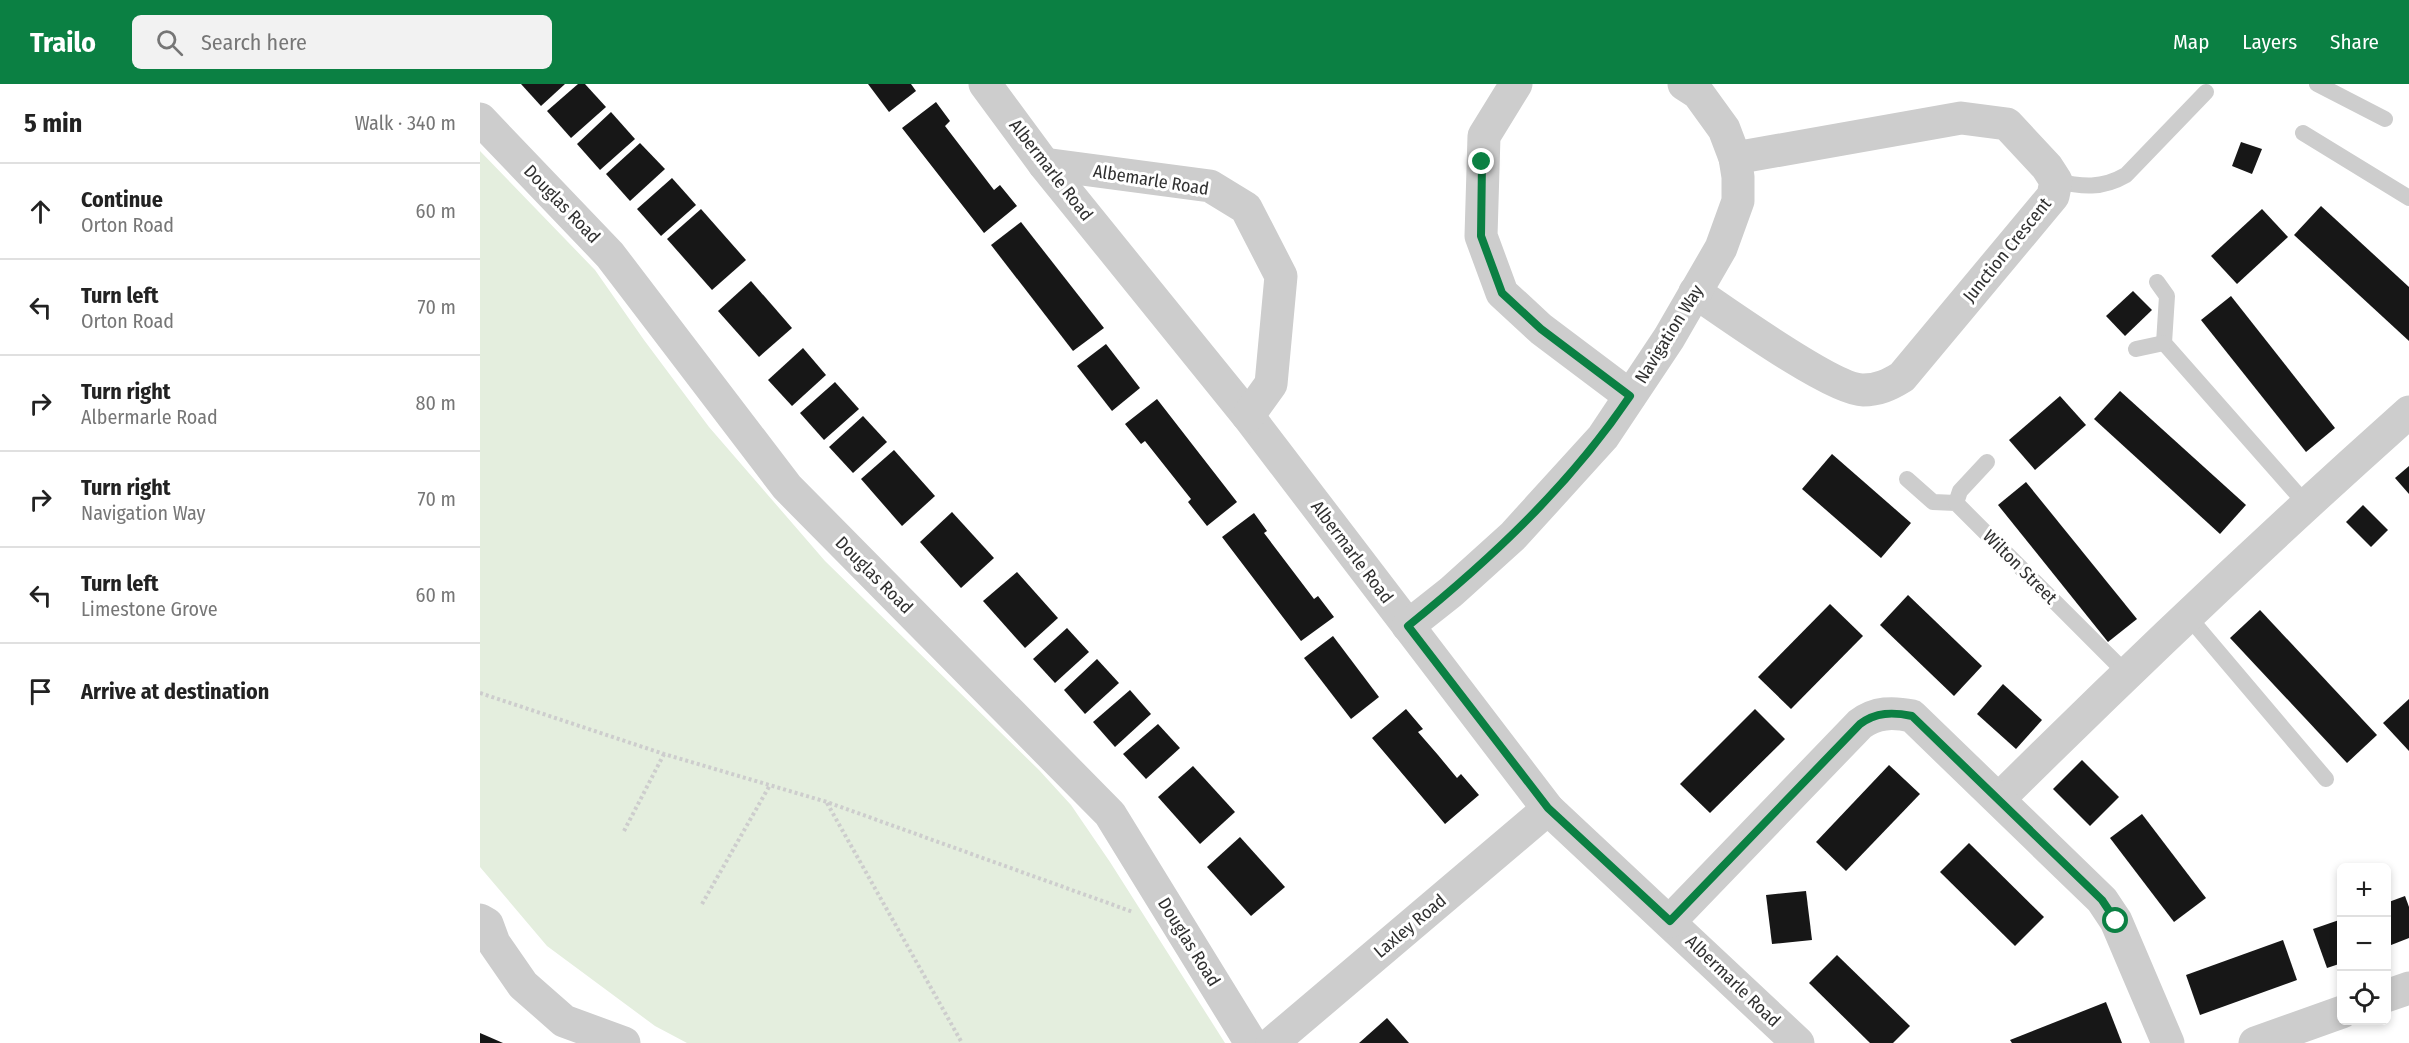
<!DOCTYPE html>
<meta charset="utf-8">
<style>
:root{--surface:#fff;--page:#f2f2f2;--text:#222;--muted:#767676;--line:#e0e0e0;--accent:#0b8043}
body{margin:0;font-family:"Fira Sans Condensed",sans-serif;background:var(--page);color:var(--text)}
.controls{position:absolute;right:18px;bottom:18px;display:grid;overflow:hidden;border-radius:9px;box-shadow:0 3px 9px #0003}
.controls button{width:54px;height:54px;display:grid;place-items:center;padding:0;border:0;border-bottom:2px solid var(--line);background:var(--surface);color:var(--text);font:30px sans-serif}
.stop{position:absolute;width:18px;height:18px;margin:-14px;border:4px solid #0b8043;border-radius:50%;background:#fff}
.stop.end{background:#0b8043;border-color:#fff;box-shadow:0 2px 6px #0008}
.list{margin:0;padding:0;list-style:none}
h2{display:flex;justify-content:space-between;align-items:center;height:78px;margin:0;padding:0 24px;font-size:26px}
h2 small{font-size:20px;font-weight:400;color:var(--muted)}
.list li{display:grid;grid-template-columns:39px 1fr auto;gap:18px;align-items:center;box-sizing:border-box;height:96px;padding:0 24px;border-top:2px solid var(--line)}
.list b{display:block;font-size:22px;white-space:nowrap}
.list p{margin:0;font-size:20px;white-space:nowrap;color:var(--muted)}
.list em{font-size:20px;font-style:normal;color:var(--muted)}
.icon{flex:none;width:33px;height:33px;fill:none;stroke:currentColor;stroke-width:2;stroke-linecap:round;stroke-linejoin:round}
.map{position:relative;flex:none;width:1929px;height:959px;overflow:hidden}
header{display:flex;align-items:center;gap:36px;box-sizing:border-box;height:84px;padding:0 30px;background:var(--accent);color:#fff}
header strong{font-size:28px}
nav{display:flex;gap:33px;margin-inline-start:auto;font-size:21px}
.search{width:420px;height:54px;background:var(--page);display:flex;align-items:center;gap:15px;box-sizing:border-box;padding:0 21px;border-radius:9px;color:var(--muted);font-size:22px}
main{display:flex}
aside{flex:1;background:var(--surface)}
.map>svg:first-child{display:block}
</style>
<header>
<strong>Trailo</strong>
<div class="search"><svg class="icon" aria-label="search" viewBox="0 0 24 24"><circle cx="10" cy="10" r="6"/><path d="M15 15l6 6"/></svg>Search here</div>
<nav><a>Map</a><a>Layers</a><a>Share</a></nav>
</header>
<main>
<aside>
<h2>5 min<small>Walk · 340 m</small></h2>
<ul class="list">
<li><svg class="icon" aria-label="ahead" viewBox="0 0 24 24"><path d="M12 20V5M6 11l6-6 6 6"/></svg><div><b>Continue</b><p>Orton Road</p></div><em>60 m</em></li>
<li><svg class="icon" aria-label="left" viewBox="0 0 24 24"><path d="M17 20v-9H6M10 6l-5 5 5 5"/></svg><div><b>Turn left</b><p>Orton Road</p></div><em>70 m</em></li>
<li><svg class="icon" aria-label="right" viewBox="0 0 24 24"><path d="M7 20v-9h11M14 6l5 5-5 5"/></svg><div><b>Turn right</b><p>Albermarle Road</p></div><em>80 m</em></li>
<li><svg class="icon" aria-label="right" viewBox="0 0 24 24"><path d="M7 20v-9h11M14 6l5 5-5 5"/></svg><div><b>Turn right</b><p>Navigation Way</p></div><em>70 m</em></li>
<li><svg class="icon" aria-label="left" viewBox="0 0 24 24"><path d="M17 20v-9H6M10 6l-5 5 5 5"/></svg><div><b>Turn left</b><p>Limestone Grove</p></div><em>60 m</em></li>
<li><svg class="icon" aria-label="arrive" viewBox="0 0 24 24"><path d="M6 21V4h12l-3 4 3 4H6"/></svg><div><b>Arrive at destination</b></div></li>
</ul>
</aside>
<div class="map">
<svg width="1929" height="959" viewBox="0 0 1929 959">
<rect width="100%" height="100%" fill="#fff"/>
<polygon fill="#e4eede" points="0,67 115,186 164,256 229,343 345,477 559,686 591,721 630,778 745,959 207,959 175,942 67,862 0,783"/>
<g fill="#171717">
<polygon points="41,0 85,0 61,22"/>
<polygon points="98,0 105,0 126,23 91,54 67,27"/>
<polygon points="388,0 431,0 436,7 409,28"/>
<polygon points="456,18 470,37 465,42 514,106 520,101 537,122 504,149 422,44"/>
<polygon points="131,28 155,55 120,86 97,60"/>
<polygon points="1761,58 1782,65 1772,90 1752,82"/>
<polygon points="160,59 185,85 150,117 126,90"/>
<polygon points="192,94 216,121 181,152 157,125"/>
<polygon points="1841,122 1929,203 1929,257 1814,151"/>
<polygon points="221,125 266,176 232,206 187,155"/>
<polygon points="1782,125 1808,153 1757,200 1731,172"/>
<polygon points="541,138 624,244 593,267 511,161"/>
<polygon points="271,197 312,244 279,273 238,227"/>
<polygon points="1653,207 1672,226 1645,252 1626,232"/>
<polygon points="1751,212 1855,344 1826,368 1721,236"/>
<polygon points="626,260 660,304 632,327 597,282"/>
<polygon points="323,264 346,291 312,322 288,296"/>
<polygon points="355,298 379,325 344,356 320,329"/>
<polygon points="1640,307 1766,421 1740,450 1614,335"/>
<polygon points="1580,312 1606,341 1555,386 1529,356"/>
<polygon points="677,315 757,418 727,442 708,418 711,415 665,357 661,360 645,340"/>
<polygon points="383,332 407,358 373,389 349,363"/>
<polygon points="414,366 455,412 422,442 381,395"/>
<polygon points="1352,370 1431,439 1401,474 1322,405"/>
<polygon points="1929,382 1929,410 1915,394"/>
<polygon points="1546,398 1657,535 1628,558 1518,421"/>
<polygon points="1883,421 1908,446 1891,463 1866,438"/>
<polygon points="472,428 514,474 481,504 440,458"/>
<polygon points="774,429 787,447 784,449 834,515 838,512 854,533 821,557 742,453"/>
<polygon points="537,488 578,534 545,564 503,517"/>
<polygon points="1428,511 1502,582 1474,612 1400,541"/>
<polygon points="1350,520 1383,552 1311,625 1278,593"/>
<polygon points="1780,526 1897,651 1867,679 1750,554"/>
<polygon points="587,544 609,568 575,599 553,575"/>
<polygon points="853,552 899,613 871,635 824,574"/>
<polygon points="617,575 639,599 605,630 584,606"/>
<polygon points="1523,600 1562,636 1536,665 1497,630"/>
<polygon points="650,606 671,630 635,663 613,638"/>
<polygon points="1929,615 1929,667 1903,639"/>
<polygon points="926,625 943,645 938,648 958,671 977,694 981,690 999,711 965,740 892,654"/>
<polygon points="1275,625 1305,655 1230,729 1200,700"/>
<polygon points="678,640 700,664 666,695 643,670"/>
<polygon points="1602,676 1639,713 1610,742 1573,705"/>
<polygon points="1409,681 1440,710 1366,787 1336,758"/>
<polygon points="713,682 755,728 720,760 678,713"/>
<polygon points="1662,730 1726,814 1694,838 1630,754"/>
<polygon points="760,753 805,803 771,832 727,783"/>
<polygon points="1489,759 1564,833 1535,862 1460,788"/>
<polygon points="1326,807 1332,856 1292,860 1286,811"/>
<polygon points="1925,812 1929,823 1929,854 1906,863 1906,819"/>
<polygon points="1862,835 1862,879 1847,884 1833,845"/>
<polygon points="1803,856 1817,896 1720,931 1706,891"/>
<polygon points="1357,871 1430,942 1413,959 1390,959 1329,899"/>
<polygon points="1626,918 1642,959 1532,959 1530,956"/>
<polygon points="907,934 929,959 879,959"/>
<polygon points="0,949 7,952 23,959 0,959"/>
</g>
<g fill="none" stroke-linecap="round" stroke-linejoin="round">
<g stroke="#cdcdcd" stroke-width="4" stroke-dasharray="3 3" stroke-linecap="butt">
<polyline points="0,609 184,670 347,718 653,828"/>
<polyline points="347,719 482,959"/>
<polyline points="144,747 184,670"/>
<polyline points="222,820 290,701"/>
</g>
<g stroke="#cdcdcd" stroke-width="16">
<polyline points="1837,0 1905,35"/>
<polyline points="1823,49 1929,114"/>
<path d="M1576,97C1602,103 1622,105 1646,91L1726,8"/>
<polyline points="1677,198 1687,212 1684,259 1826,420"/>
<polyline points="1656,265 1684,259"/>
<polyline points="1427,395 1453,418 1476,419 1646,589"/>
<polyline points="1476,419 1480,407 1507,378"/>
<polyline points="1707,531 1846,695"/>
</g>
<g stroke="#cdcdcd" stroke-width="33">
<polyline points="505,0 564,80 768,332 1068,725 1318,959"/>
<polyline points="1036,0 1004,52 1001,152 1022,209 1061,245 1150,312"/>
<polyline points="0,35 130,171 307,403 630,730 771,959"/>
<polyline points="564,80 730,102 766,124 801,192 791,300 768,332"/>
<path d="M1215,208C1246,229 1353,306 1383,306C1398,306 1409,301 1422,293L1573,112L1576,97L1567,83L1527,40L1481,34L1255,74"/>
<polyline points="928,542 971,508 1033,452 1123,353 1189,254 1241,164 1258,117 1258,93 1255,74 1244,45 1218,9 1204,0"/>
<path d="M1519,715C1652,583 1789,453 1929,328"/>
<polyline points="0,836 7,840 14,859 43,901 84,937 144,959"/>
<path d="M1190,837L1380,640C1396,628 1413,628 1432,632L1622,816L1636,837L1688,959"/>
<polyline points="1906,912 1929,904"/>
<polyline points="792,959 1068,725"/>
<polyline points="1775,959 1862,928"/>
</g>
</g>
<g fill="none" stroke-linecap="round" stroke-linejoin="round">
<path stroke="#0b8043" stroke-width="8" d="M1002,78L1001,152L1022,209L1061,245L1150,312C1090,401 1011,475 928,542L1068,724L1190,837L1380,640C1396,628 1413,628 1432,632L1622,816L1636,837"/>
</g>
<g text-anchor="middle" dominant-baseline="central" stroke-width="6" stroke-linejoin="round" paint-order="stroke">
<g font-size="18" fill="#303030" stroke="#fff">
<text transform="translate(571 86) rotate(52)">Albermarle Road</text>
<text transform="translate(671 96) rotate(9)">Albemarle Road</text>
<text transform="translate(82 120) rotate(46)">Douglas Road</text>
<text transform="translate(1527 166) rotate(-51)">Junction Crescent</text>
<text transform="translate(1189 250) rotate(-58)">Navigation Way</text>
<text transform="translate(872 468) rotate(53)">Albermarle Road</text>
<text transform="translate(1540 483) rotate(45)">Wilton Street</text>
<text transform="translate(394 491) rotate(45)">Douglas Road</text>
<text transform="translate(930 842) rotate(-40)">Laxley Road</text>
<text transform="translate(709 858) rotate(58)">Douglas Road</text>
<text transform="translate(1253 897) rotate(44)">Albermarle Road</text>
</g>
</g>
</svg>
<div class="controls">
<button>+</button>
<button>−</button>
<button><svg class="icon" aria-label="locate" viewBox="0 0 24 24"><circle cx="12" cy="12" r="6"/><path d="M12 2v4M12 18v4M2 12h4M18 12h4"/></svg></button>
</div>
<div class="stop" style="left:1636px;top:837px"></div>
<div class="stop end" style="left:1002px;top:78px"></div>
</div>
</main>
